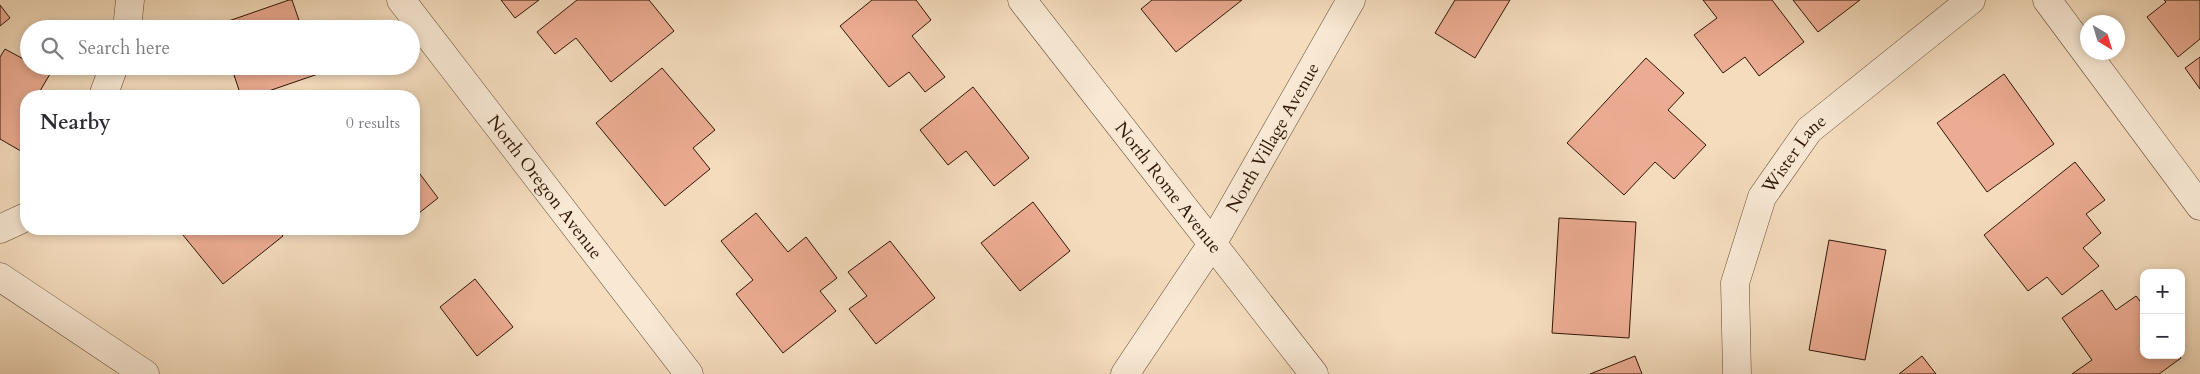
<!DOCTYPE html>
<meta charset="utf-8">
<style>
:root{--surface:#fff;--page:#f7f7f7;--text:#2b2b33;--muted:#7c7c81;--line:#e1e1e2}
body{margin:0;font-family:Cardo,serif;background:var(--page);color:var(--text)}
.controls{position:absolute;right:15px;bottom:15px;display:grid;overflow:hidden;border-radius:10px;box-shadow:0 2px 8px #0003}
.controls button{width:45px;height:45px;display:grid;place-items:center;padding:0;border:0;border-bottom:1px solid var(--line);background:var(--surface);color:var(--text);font:25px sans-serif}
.compass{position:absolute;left:2080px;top:15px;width:45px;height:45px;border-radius:50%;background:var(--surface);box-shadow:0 2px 8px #0003;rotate:142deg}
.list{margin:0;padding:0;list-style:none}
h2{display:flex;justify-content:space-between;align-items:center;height:65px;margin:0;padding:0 20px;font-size:21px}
h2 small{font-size:16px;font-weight:400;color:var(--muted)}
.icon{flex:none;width:28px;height:28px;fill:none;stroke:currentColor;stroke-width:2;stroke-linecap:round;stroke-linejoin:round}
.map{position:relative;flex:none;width:2200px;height:374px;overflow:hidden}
.search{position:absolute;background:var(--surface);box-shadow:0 2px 8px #0003;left:20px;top:20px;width:400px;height:55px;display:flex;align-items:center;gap:12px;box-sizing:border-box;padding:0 18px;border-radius:28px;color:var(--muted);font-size:19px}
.panel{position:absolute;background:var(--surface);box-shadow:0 2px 8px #0003;left:20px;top:90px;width:400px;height:145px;border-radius:20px}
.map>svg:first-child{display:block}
</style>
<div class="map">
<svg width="2200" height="374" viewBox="0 0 2200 374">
<rect width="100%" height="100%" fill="#f4dcbd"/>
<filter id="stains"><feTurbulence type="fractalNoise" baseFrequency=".004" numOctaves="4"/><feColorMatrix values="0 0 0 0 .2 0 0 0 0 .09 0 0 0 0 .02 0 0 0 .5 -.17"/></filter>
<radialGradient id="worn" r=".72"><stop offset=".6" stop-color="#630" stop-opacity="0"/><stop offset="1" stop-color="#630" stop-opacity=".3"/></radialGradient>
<g fill="#ecac93" stroke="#2f1605">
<polygon points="289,0 292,0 302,29 218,29 217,25"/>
<polygon points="501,0 539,0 515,18"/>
<polygon points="577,0 649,0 674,31 611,82 576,38 555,54 537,32"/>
<polygon points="872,0 916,0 931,20 912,36 945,77 925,92 909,72 889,87 840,26"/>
<polygon points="1152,0 1242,0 1176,52 1141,9"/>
<polygon points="1455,0 1510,0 1475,58 1435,33"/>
<polygon points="1703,0 1772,0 1804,42 1759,76 1745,57 1723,73 1694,35 1717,18"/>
<polygon points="1793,0 1860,0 1818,32"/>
<polygon points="2164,0 2200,0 2200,39 2178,57 2147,17 2166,2"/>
<polygon points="0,5 10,18 0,26"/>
<polygon points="5,49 29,62 29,66 36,66 50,74 37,96 26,96 26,154 0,139 0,57"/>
<polygon points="2200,57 2200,89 2185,68"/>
<polygon points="1646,58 1684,93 1668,110 1706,145 1674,179 1655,162 1624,195 1567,143"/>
<polygon points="231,66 315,66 318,74 254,96 241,96"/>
<polygon points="662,68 715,130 693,148 710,169 665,206 596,123"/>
<polygon points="2004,74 2054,144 1987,192 1937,123"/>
<polygon points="973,87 1029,158 994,186 966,151 948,165 920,130"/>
<polygon points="2075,162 2105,200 2086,214 2101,233 2083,248 2099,266 2062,295 2047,277 2028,291 1984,235"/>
<polygon points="414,166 438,198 414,217"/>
<polygon points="1033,202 1070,251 1020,291 981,243"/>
<polygon points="756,213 788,252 806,237 837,278 820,291 836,311 783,353 736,294 753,280 721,241"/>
<polygon points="1559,218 1636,222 1629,338 1552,333"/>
<polygon points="178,229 277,229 283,236 223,284"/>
<polygon points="1829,240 1886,250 1865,360 1809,350"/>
<polygon points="890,241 935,298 876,344 849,309 867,296 848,272"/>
<polygon points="475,279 513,327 477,356 440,307"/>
<polygon points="2102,290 2116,310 2136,296 2144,306 2144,355 2179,355 2181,358 2159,374 2072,374 2092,360 2062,318"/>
<polygon points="1635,356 1642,374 1590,374"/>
<polygon points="1922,356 1936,374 1899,374"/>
</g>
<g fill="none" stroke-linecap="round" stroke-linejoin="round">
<defs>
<g id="minor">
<path id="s1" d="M401,0L689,374"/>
<polyline points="2047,0 2200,206"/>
<polyline points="127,29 130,0"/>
<polyline points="103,96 114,66"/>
<polyline points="0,229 26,217"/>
<polyline points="0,277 145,374"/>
<path id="s2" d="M1125,374L1212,244L1351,0"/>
<path id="s3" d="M1737,374L1735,283L1762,197L1809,130L1971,0"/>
</g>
<g id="tertiary">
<path id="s4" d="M1022,0L1314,374"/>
</g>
</defs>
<use href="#minor" stroke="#604833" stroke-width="29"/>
<use href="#tertiary" stroke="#604833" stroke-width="29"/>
<use href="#minor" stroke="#f8e8d4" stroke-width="28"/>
<use href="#tertiary" stroke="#f8e8d4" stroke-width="28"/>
</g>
<g text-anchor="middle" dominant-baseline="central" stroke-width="5" stroke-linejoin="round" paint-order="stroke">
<g font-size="18" fill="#2f1605" stroke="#f8e8d4">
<text stroke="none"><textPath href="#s2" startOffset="279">North Village Avenue</textPath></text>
<text stroke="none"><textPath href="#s3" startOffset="235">Wister Lane</textPath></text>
<text stroke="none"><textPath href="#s1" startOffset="236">North Oregon Avenue</textPath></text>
<text stroke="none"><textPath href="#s4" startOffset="238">North Rome Avenue</textPath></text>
</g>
</g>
<rect width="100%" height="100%" filter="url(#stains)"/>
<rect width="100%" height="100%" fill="url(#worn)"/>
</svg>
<div class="controls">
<button>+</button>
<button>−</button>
</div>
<svg class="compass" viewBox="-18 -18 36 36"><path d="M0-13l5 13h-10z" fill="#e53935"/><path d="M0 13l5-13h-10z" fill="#7c7c81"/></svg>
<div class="search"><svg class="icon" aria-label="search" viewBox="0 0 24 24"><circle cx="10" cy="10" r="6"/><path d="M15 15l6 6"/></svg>Search here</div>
<section class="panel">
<h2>Nearby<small>0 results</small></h2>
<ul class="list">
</ul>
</section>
</div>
